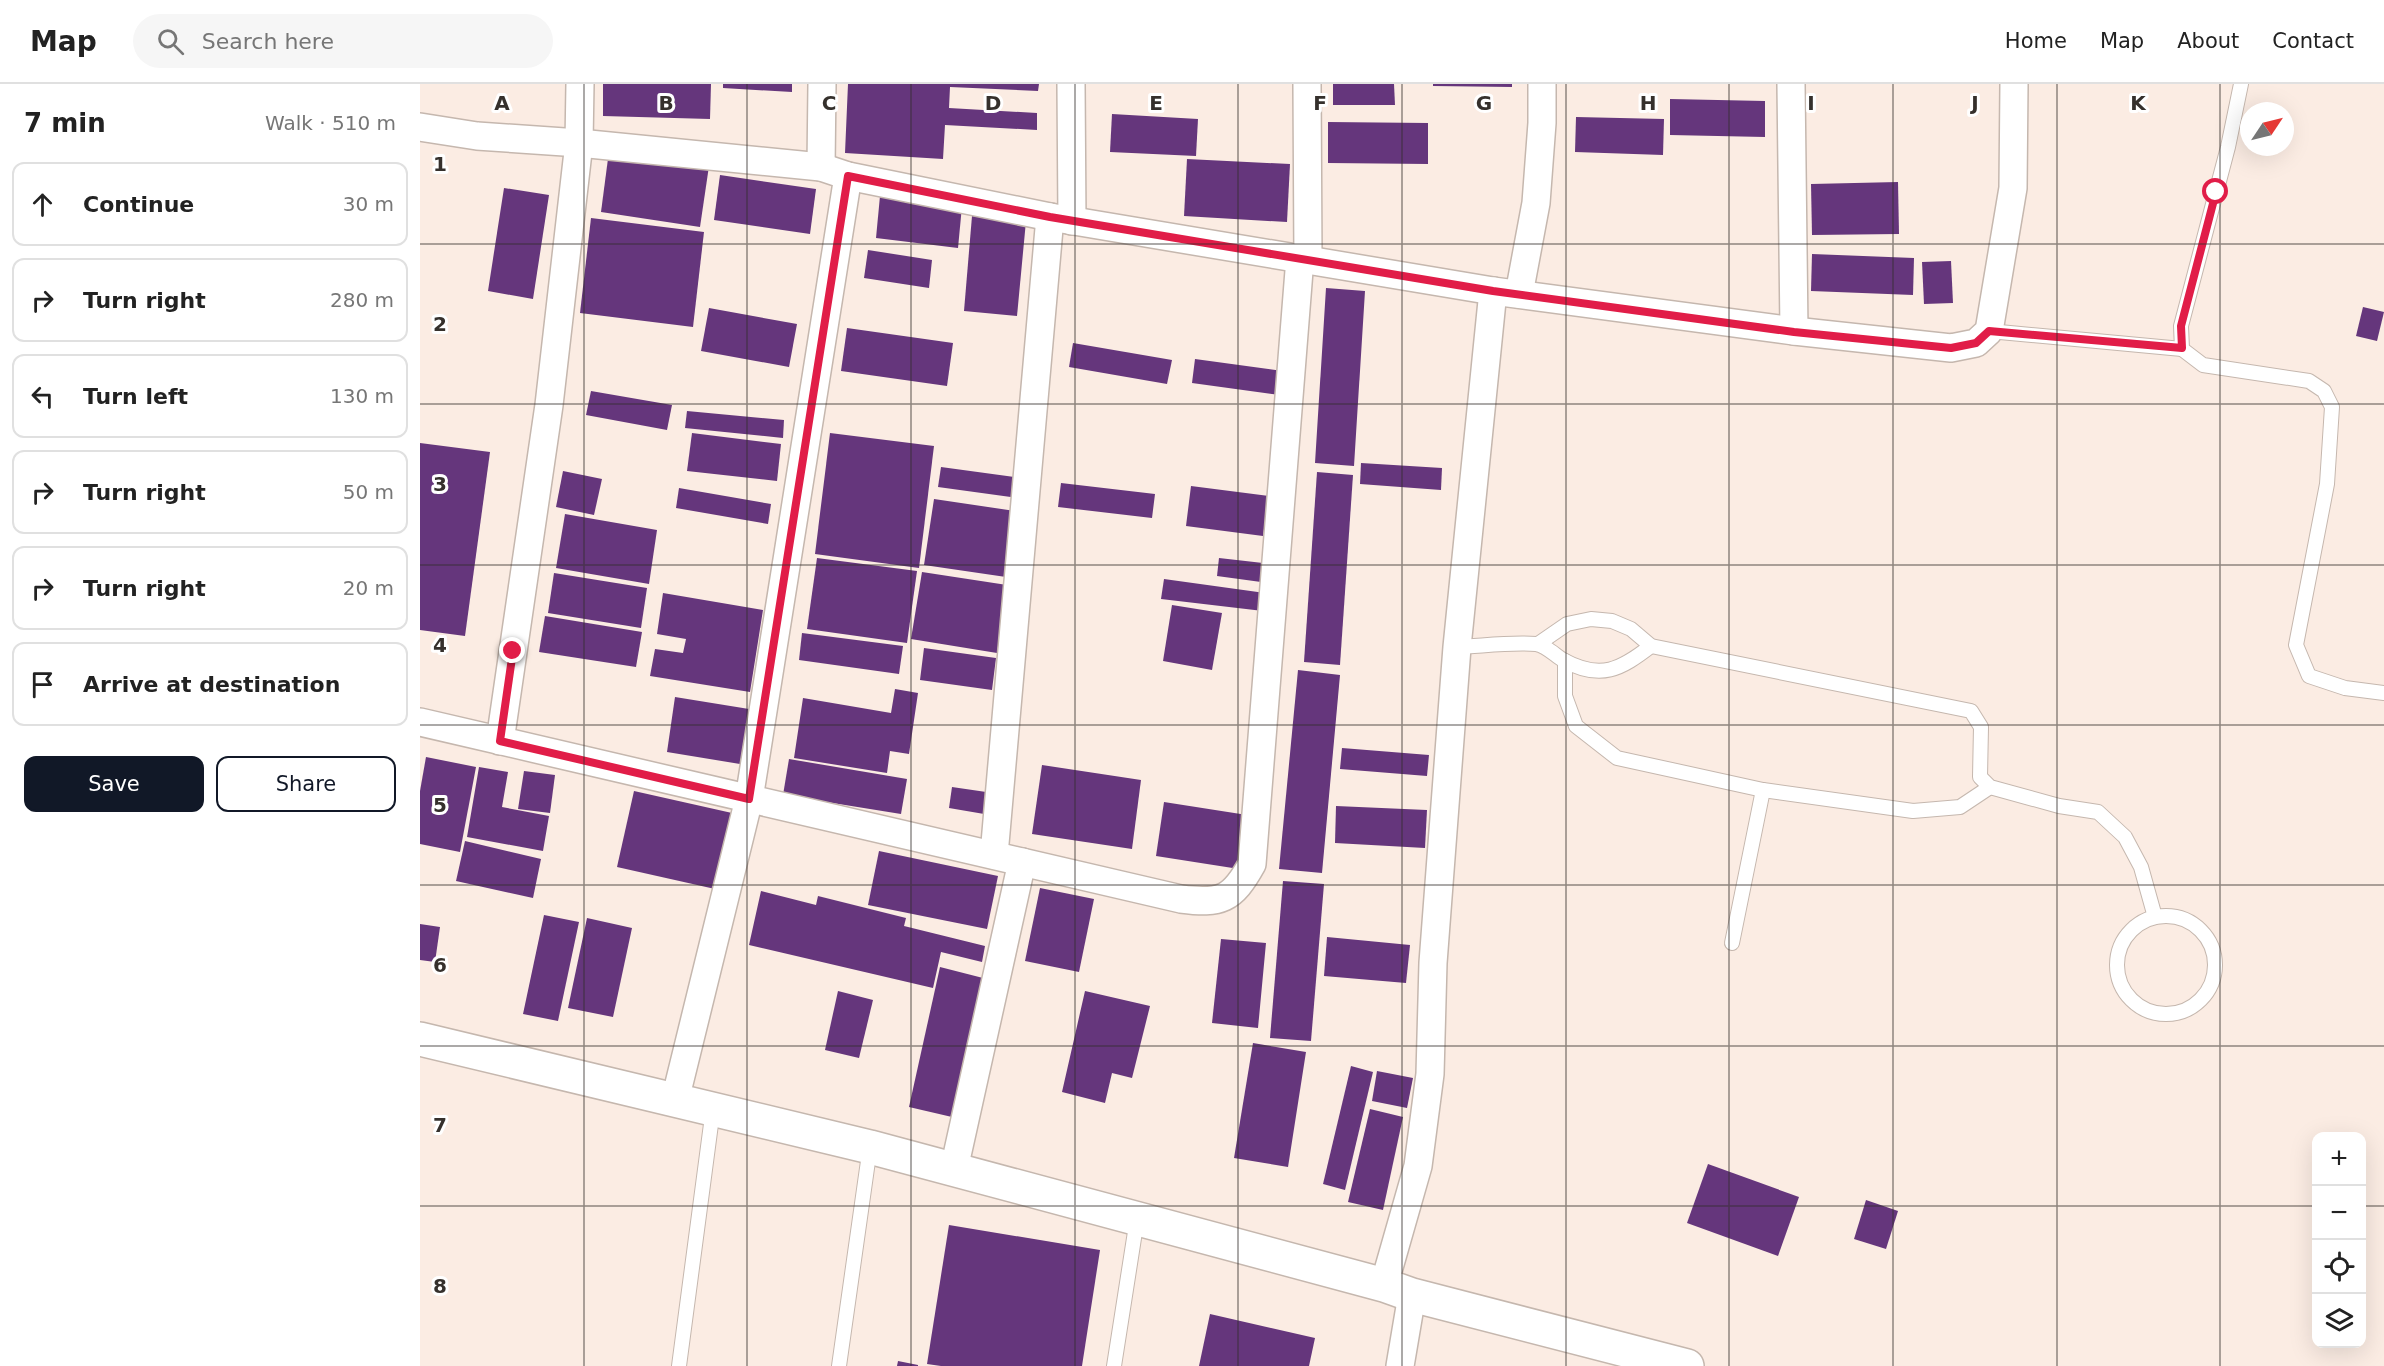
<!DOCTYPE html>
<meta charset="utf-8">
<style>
:root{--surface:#fff;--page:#f6f6f6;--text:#222;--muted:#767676;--line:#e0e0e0;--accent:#111827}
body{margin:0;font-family:"DejaVu Sans",sans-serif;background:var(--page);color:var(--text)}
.controls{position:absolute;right:18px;bottom:18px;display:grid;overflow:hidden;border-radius:12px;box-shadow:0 6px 24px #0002}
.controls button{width:54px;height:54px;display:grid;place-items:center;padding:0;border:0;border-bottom:2px solid var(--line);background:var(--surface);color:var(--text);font:30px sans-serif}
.compass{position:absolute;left:1820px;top:18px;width:54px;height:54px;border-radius:50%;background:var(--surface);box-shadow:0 6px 24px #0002;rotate:55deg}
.stop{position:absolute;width:18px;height:18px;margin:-14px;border:4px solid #e11d48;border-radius:50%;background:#fff}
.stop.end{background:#e11d48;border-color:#fff;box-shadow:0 2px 6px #0008}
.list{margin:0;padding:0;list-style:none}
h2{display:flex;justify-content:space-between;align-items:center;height:78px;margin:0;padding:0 24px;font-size:26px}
h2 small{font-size:20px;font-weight:400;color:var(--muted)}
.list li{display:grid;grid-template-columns:39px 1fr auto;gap:18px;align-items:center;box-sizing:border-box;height:84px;margin:0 12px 12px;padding:0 12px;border:2px solid var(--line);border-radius:12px}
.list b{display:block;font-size:22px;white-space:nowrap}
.list em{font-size:20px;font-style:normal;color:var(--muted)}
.actions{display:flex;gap:12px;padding:18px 24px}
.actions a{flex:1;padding:14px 0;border:2px solid var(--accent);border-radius:12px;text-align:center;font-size:21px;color:var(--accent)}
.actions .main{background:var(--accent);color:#fff}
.icon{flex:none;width:33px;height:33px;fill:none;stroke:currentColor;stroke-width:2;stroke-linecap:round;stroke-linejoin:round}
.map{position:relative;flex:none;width:1964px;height:1282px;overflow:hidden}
header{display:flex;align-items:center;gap:36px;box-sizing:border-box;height:84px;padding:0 30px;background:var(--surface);border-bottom:2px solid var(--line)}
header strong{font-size:28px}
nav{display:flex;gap:33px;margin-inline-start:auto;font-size:21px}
.search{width:420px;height:54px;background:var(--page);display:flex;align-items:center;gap:15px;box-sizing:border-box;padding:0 21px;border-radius:33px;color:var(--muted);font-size:22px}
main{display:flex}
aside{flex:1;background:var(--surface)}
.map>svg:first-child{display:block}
</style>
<header>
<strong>Map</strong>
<div class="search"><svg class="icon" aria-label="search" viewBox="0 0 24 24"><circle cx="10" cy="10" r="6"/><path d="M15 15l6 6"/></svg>Search here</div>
<nav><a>Home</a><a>Map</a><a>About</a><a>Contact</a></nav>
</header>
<main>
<aside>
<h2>7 min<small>Walk · 510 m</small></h2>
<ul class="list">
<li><svg class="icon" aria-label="ahead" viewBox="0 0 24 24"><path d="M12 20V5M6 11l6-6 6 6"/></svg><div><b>Continue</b></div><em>30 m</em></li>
<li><svg class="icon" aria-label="right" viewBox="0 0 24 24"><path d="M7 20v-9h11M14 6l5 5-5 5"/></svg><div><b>Turn right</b></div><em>280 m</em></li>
<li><svg class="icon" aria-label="left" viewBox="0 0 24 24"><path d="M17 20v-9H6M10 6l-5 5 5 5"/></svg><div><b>Turn left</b></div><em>130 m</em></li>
<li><svg class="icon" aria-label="right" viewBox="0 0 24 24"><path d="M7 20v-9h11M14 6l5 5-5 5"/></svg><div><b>Turn right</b></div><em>50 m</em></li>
<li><svg class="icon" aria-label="right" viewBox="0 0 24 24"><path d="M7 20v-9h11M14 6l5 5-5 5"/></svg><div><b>Turn right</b></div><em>20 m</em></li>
<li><svg class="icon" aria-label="arrive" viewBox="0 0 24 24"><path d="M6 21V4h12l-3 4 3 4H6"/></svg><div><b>Arrive at destination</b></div></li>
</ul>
<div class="actions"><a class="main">Save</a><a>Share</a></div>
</aside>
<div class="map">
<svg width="1964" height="1282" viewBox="0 0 1964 1282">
<rect width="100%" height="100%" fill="#fbece3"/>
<g fill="#65367c">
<polygon points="183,0 291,0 290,35 183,32"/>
<polygon points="303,0 372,0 372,8 303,4"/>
<polygon points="428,0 619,0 618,7 530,3 529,24 617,29 617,46 525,41 523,75 425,69"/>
<polygon points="913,0 974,0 975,21 913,21"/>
<polygon points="1013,0 1092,0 1092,3 1013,2"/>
<polygon points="1250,15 1345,17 1345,53 1250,51"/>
<polygon points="692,30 778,35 776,72 690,68"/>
<polygon points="1156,33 1244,35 1243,71 1155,68"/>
<polygon points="908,38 1008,39 1008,80 908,79"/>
<polygon points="189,67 289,82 280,143 181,128"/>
<polygon points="767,75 870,80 867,138 764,132"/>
<polygon points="300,91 396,105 390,150 294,136"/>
<polygon points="1478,98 1479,150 1392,151 1391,100"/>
<polygon points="84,104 129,111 113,215 68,207"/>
<polygon points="460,112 542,122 538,164 456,154"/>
<polygon points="552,132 606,137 597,232 544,227"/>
<polygon points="171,134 284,148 273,243 160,229"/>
<polygon points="448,166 512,176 509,204 444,194"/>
<polygon points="1392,170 1494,174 1493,211 1391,207"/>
<polygon points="1531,177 1533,219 1504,220 1502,178"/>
<polygon points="906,204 945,207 934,382 895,379"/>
<polygon points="1943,223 1964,228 1957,257 1936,252"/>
<polygon points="289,224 377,240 369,283 281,267"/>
<polygon points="427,244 533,259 527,302 421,287"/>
<polygon points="653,259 752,276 747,300 649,283"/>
<polygon points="775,275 863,287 860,311 772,299"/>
<polygon points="171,307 252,321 247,346 166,331"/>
<polygon points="267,327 364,336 363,354 265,344"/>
<polygon points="272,349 361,360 357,397 267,387"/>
<polygon points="410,349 514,362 499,484 395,470"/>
<polygon points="0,359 70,368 45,552 0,546"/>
<polygon points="941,379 1022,384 1021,406 940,400"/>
<polygon points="521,383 601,394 598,414 518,403"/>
<polygon points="143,387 182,395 174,431 136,423"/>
<polygon points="897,388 933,391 920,581 884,578"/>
<polygon points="641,399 735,410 732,434 638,423"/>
<polygon points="771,402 849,412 843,452 766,442"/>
<polygon points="259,404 351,420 348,440 256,424"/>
<polygon points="514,415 595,427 586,493 504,481"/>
<polygon points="145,430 237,446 229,500 136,484"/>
<polygon points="397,474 497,487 487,559 387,545"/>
<polygon points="799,474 843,479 841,498 797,492"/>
<polygon points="502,488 587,501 577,569 491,555"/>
<polygon points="134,489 227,504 221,544 128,529"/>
<polygon points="744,495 845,509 843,527 741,515"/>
<polygon points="243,509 343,526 330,608 230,592 235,565 263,569 266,555 237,550"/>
<polygon points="752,521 802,529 792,586 743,577"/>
<polygon points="125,532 222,548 216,583 119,568"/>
<polygon points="382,549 483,562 479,590 379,576"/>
<polygon points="504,564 576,574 572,606 500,596"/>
<polygon points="878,586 920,591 902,789 859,785"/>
<polygon points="475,605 498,609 489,670 470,667 467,689 374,674 383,614 471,629"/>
<polygon points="255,613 329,625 320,680 247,668"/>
<polygon points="922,664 1009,671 1007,692 920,685"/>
<polygon points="6,673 56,683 40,768 0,760 0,707"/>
<polygon points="369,675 487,695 481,730 363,711"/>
<polygon points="622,681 721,696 712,765 612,750"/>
<polygon points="59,683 88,688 82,723 129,732 123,767 47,753"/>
<polygon points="104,687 135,691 130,729 98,725"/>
<polygon points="532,703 573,709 570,731 529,724"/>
<polygon points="214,707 312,729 295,805 197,783"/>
<polygon points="744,718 827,731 819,785 736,772"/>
<polygon points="916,722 1007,726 1005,764 915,759"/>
<polygon points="45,757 121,775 113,814 36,797"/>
<polygon points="459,767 578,792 567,845 448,821"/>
<polygon points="863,797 904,800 891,957 850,954"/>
<polygon points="620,804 674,815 659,888 605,877"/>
<polygon points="341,807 396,821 398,812 486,834 484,842 565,862 562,878 521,868 513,904 329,861"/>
<polygon points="124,831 159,838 138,937 103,930"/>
<polygon points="167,834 212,844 193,933 148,924"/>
<polygon points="0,840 20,843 15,878 0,876"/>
<polygon points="907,853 990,861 986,899 904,892"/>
<polygon points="801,855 846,859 838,944 792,939"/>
<polygon points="520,883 563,894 532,1033 489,1023"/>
<polygon points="418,907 453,916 439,974 405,966"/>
<polygon points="665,907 730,922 712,994 692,989 685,1019 642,1008"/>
<polygon points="833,959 886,968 868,1083 814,1074"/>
<polygon points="931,982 953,988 925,1106 903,1100"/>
<polygon points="957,987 993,994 987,1024 952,1017"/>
<polygon points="950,1025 983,1033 963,1126 928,1118"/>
<polygon points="1288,1080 1379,1113 1358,1172 1267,1139"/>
<polygon points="1446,1116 1478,1127 1466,1165 1434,1155"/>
<polygon points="529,1141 680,1166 662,1282 521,1282 507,1280"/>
<polygon points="790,1230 895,1254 889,1282 779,1282"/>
<polygon points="478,1277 498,1281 498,1282 477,1282"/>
</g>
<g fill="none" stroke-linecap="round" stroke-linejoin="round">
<defs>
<g id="lane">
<polyline points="1821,0 1808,63 1761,242 1762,265 1783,281 1889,297 1904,307 1912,323 1907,400 1876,561 1889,592 1925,604 1964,609"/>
<polyline points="1569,247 1762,265"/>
<polyline points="1118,560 1147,540 1171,535 1192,537 1211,545 1231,562 1551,627 1561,643 1560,693 1570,703 1639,722 1678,728 1705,753 1721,783 1735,833"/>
<path d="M1037,563C1062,562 1090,558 1116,560C1125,561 1135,571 1143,576C1181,597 1201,585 1231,562"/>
<polyline points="1145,577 1145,612 1156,642 1197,674 1343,706 1493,727 1540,723 1570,703"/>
<circle cx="1746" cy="881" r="49"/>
<polyline points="1312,859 1343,706"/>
<polyline points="259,1282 293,1025"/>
<polyline points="419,1282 450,1063"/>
<polyline points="694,1282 717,1135"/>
</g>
<g id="street">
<polyline points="651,0 652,137"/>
<polyline points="887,0 888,175"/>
<polyline points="1371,0 1374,247"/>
<polyline points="0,43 57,52 159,59 401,83 428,92 630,133 1073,207 1374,247 1531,264 1556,259 1569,247 1593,104 1594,0"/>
<polyline points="401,83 402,0"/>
<polyline points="1099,210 1116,119 1122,39 1122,0"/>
<path d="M0,638L761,815C801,820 812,816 832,780L880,174"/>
<polyline points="80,657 129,321 159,59 160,0"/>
<polyline points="574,771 630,133"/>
<polyline points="255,1016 329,715 428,92"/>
<polyline points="534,1085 602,778"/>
<polyline points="964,1201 998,1082 1010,990 1013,879 1037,563 1073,207"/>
<polyline points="980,1282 992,1211"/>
</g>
<polyline id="secondary" points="0,955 450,1063 964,1201 992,1211 1267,1282"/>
</defs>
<use href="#lane" stroke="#c5b7ae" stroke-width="16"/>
<use href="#street" stroke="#c5b7ae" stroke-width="30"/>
<use href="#secondary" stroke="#c5b7ae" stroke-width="36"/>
<use href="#lane" stroke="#fff" stroke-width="14"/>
<use href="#street" stroke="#fff" stroke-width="27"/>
<use href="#secondary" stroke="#fff" stroke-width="33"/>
</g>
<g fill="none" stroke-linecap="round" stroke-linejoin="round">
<polyline stroke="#e11d48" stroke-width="8" points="93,567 80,657 329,715 428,92 630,133 1073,207 1374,248 1531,264 1556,259 1569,247 1762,264 1761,242 1796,108"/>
</g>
<path fill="none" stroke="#35302c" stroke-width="1.5" stroke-opacity="0.55" d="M164,0V1282M327,0V1282M491,0V1282M655,0V1282M818,0V1282M982,0V1282M1146,0V1282M1309,0V1282M1473,0V1282M1637,0V1282M1800,0V1282M0,160H1964M0,320H1964M0,481H1964M0,641H1964M0,801H1964M0,962H1964M0,1122H1896M1942,1122H1964"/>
<g font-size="20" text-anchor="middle" font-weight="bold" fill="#35302c" stroke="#fff" stroke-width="6" stroke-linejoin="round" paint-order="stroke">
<text x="82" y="26">A</text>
<text x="246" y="26">B</text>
<text x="409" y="26">C</text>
<text x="573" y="26">D</text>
<text x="736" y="26">E</text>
<text x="900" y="26">F</text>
<text x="1064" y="26">G</text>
<text x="1228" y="26">H</text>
<text x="1391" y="26">I</text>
<text x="1555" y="26">J</text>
<text x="1718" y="26">K</text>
<text x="20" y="87">1</text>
<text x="20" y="247">2</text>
<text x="20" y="407">3</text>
<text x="20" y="568">4</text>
<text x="20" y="728">5</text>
<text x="20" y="888">6</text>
<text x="20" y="1048">7</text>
<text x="20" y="1209">8</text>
</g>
</svg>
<div class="controls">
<button>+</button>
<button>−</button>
<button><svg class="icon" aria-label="locate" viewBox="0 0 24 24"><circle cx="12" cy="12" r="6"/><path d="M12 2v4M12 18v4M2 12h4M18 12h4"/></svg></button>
<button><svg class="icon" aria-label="layers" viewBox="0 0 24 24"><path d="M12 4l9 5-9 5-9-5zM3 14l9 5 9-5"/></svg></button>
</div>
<svg class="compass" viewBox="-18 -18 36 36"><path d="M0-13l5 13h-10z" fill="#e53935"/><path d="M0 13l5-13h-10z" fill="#767676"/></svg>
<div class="stop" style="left:1796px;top:108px"></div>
<div class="stop end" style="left:93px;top:567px"></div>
</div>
</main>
